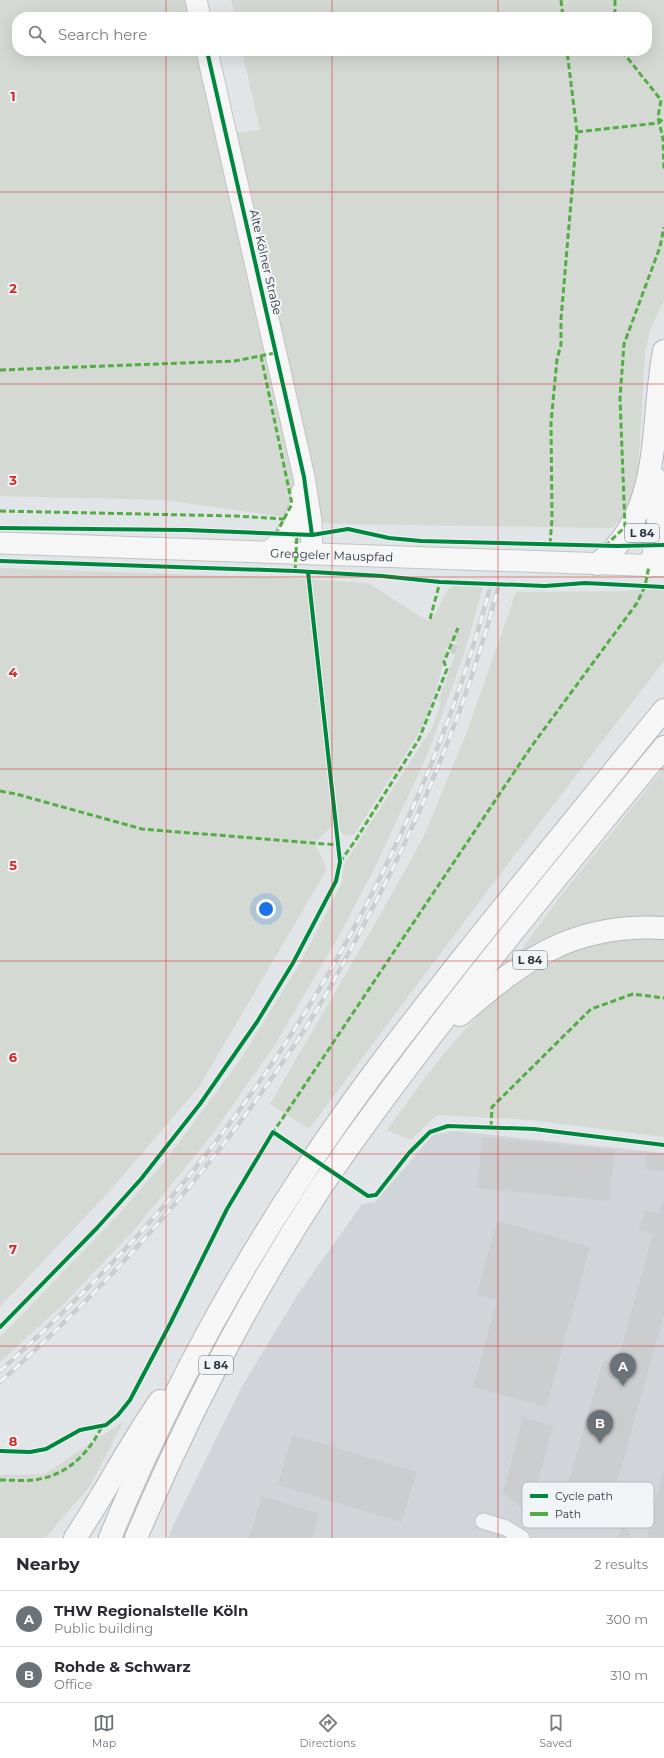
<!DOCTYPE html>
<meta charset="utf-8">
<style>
:root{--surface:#fff;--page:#f2f2f3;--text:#2b2b33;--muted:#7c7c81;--line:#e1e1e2;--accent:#6b7379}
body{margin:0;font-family:Montserrat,sans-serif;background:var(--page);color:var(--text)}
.you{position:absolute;left:266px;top:909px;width:14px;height:14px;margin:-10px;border:3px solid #fff;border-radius:50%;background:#1a73e8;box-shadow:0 0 0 6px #1a73e833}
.badge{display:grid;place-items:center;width:26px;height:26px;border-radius:50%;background:var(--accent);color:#fff;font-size:13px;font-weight:700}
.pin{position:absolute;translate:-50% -33px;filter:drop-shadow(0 1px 2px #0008)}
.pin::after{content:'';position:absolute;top:21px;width:14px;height:12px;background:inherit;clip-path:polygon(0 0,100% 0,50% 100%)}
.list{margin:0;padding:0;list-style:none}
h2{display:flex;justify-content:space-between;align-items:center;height:52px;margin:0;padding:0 16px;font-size:17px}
h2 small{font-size:13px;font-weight:400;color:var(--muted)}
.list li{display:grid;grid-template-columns:26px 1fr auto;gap:12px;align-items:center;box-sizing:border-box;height:56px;padding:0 16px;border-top:1px solid var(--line)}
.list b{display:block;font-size:15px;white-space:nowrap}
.list p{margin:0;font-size:13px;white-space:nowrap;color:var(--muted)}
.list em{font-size:13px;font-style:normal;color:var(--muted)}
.icon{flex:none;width:22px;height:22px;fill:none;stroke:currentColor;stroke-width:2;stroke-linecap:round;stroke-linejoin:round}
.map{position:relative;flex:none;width:664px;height:1538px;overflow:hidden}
.search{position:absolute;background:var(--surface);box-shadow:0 4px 16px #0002;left:12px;right:12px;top:12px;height:44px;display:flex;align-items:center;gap:10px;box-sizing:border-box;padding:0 14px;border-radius:16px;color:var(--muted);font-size:15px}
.sheet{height:164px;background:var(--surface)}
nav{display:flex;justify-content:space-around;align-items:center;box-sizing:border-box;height:56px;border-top:1px solid var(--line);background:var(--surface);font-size:11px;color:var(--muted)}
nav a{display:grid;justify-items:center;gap:2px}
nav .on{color:var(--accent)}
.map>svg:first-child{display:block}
</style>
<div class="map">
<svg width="664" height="1538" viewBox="0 0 664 1538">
<rect width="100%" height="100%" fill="#e2e5e7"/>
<polygon fill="#d1d5da" points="454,1131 664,1153 664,1538 169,1538 170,1532 241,1388 298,1294 362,1204 375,1202 433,1135"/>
<g fill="#d4dad3">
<polygon points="0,0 203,0 207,17 17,17 17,51 215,51 233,133 260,130 242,51 647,51 647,17 235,17 231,0 664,0 664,301 650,330 645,353 638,471 632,507 612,528 334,524 164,500 0,496"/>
<path d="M0,568L292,578L368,583L428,621C441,614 442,589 454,586C463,584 475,587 483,587L464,654L427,756L374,869L340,934L276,1043L212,1135L134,1230L65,1303L0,1362V1337L118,1215L165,1161L240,1060L299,965L342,883L344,864L432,728L441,703L438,702L459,643L453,641L447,648L436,691L422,728L354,835L348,836L331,827L315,843L327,869L199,1087L107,1194L0,1307Z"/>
<polygon points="652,589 664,590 664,661 485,894 309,1129 270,1104 388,901 424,836 468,729 516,592 624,591"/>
<polygon points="664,768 664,923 511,964 559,898"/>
<path d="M635,937L664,939V1137L531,1120L437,1115L411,1140L387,1130C436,1063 486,988 565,954C572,951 580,947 587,945C603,941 619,940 635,937Z"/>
<polygon points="124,1421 90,1486 45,1538 0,1538 0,1475 45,1474"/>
</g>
<g fill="#cbcdcf">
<polygon points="453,644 458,645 455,654 450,653"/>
<polygon points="482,1137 615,1150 609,1201 477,1188"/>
<polygon points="647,1153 664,1155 664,1171 645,1169"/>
<polygon points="664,1197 664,1314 607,1519 597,1516 595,1523 586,1528 577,1525 572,1516 573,1509 562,1506 603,1361 617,1364 653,1234 639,1230 644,1210 659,1214"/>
<polygon points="497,1221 590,1247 546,1407 473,1387 497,1300 477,1295"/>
<polygon points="523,1417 553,1426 529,1514 503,1493"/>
<polygon points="292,1435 417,1472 401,1522 278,1485"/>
<polygon points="664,1470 664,1538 647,1538 649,1530 647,1529"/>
<polygon points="262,1496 319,1514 312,1538 249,1538"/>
<polygon points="622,1527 631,1530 629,1538 619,1537"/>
</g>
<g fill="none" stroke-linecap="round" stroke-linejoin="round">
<defs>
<polyline id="street" points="483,1521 506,1528 522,1538"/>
<g id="secondary">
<polyline points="196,0 200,17"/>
<polyline points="207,51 304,477 311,521 312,554"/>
<path id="s1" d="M0,543L664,566"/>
<path d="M268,552C289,537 299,518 302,492"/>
</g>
<g id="highway">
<path d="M597,564C664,515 650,423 664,351"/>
<path d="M649,566C662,541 658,505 655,478"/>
<path d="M460,1015C525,958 574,923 664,928"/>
<path d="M75,1538C105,1493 129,1445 160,1401"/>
<path d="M110,1538C162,1411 227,1289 303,1174C351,1100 406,1030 461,960C528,876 596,793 664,710"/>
<path d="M136,1538C187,1417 247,1301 319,1190C368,1117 422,1047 476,978C538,900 601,823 664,747"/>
</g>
</defs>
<use href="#street" stroke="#c1c3c5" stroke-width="17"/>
<use href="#secondary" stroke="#c1c3c5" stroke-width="23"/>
<use href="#highway" stroke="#b5b8bb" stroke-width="24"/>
<use href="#street" stroke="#f2f3f4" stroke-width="15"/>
<use href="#secondary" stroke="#f6f6f6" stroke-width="21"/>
<use href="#highway" stroke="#f6f6f6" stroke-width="22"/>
<defs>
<g id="rail">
<path d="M0,1371C59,1318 117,1261 169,1200C317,1025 431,809 490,588"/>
<path d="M0,1382C99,1294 185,1200 262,1092C284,1061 306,1029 325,996C348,956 369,915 390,874C435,782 472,687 498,588"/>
</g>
</defs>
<use href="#rail" stroke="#cbcdcf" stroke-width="4.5"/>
<use href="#rail" stroke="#f1f4f6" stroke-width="3" stroke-dasharray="9" stroke-linecap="butt"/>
<g stroke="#54ac46" stroke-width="3" stroke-dasharray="6 3" stroke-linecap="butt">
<polyline points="561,0 563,17"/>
<polyline points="615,0 615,17"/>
<polyline points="622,51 661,100 658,117 663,139 664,170"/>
<polyline points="577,132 658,123 664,118"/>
<polyline points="261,356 292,504 276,534"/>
<polyline points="0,370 235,361 275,353"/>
<polyline points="0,511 235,516 285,519"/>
<polyline points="550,544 552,519 551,423 557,359 561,345 561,319 577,132 567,51"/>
<polyline points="605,546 625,527 620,398 624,344 660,247 664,227"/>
<polyline points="295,571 297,534"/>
<polyline points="430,619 440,582"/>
<polyline points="0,791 16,794 142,829 338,845"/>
<polyline points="340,862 355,841 419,739 447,669 444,662 458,628"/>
<polyline points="491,1127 492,1107 591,1009 633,994 664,998"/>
<polyline points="272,1134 531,747 637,603 645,586 649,566"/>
<path d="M0,1480C11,1480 23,1481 34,1480C66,1476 89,1454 102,1426"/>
</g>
<defs>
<g id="cycleway">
<polyline points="207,51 304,477 312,535"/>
<polyline points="0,528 186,530 312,535 348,529 389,538 421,541 617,546 664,545"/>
<polyline points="0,561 295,571 382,576 440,582 545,586 585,583 664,587"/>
<polyline points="0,1327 97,1228 141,1179 200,1104 257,1022 293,963 336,881 340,862 308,572"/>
<polyline points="0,1451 30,1452 46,1449 80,1430 106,1425 118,1415 130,1400 170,1324 227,1209 273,1132 368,1196 376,1195 409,1153 430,1132 448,1126 534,1129 664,1145"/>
</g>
</defs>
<use href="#cycleway" stroke="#f1f4f6" stroke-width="6"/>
<use href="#cycleway" stroke="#00873e" stroke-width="4"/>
</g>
<path fill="none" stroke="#d62828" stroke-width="1" stroke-opacity="0.55" d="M166,0V17M332,0V17M498,0V17M166,51V1538M332,51V1538M498,51V1538M0,192H664M0,384H664M0,577H664M0,769H664M0,961H664M0,1154H664M0,1346H664"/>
<g text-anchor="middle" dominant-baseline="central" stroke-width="4" stroke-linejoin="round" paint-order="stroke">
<g fill="#f1f4f6" stroke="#666e75" stroke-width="1">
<rect x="625" y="524" width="34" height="18" rx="3"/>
<rect x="513" y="951" width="34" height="18" rx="3"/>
<rect x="199" y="1356" width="34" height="18" rx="3"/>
</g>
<g font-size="11" font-weight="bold" fill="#2b353e">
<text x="642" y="533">L 84</text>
<text x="530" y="960">L 84</text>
<text x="216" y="1365">L 84</text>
</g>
<g font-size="12" fill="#2b353e" stroke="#f1f4f6">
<text transform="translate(266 262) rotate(77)">Alte Kölner Straße</text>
<text stroke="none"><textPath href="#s1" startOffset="332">Grengeler Mauspfad</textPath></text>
</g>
</g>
<rect x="522" y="1482" width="132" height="46" rx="6" fill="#f1f4f6" stroke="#b6bbbf" stroke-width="1"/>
<rect x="530" y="1494" width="18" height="4" fill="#00873e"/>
<rect x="530" y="1512" width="18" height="4" fill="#54ac46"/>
<g font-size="11" fill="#2b353e">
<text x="555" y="1500">Cycle path</text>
<text x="555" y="1518">Path</text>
</g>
<g font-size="13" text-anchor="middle" font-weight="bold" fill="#d62828" stroke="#f1f4f6" stroke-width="4" stroke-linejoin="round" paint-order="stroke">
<text x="13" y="101">1</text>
<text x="13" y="293">2</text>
<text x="13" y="485">3</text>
<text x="13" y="677">4</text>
<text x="13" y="870">5</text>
<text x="13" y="1062">6</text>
<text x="13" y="1254">7</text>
<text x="13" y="1446">8</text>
</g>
</svg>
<div class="you"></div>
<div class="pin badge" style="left:623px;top:1386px">A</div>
<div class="pin badge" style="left:600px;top:1443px">B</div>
<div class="search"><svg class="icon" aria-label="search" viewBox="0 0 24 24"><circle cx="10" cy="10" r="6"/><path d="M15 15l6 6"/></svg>Search here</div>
</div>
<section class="sheet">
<h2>Nearby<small>2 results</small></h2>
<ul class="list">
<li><span class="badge">A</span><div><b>THW Regionalstelle Köln</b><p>Public building</p></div><em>300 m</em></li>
<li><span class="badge">B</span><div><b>Rohde &amp; Schwarz</b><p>Office</p></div><em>310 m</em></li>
</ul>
</section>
<nav>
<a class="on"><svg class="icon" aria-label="map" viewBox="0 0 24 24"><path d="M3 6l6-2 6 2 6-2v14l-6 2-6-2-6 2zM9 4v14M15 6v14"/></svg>Map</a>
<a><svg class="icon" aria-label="directions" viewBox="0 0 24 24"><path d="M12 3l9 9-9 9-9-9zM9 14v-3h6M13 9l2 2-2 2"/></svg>Directions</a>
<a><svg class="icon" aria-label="saved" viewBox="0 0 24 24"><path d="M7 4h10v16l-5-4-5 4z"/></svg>Saved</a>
</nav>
